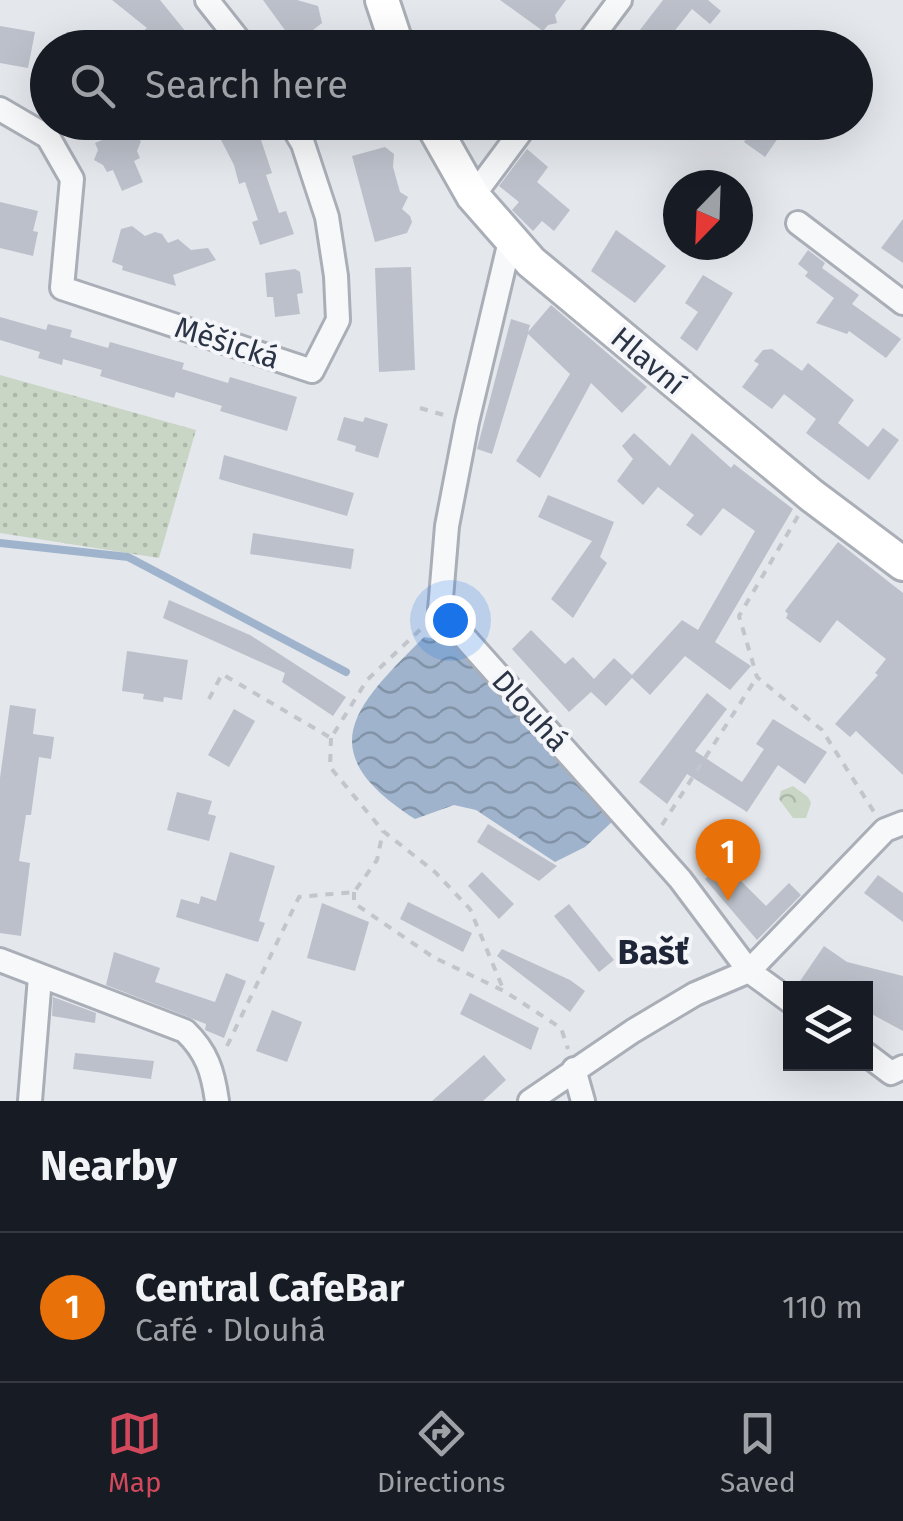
<!DOCTYPE html>
<meta charset="utf-8">
<style>
:root{--surface:#171b24;--page:#20242c;--text:#f1f3f6;--muted:#9ea1a6;--line:#363941;--accent:#d1495b}
body{margin:0;font-family:"Fira Sans",sans-serif;background:var(--page);color:var(--text)}
.controls{position:absolute;right:30px;bottom:30px;display:grid;overflow:hidden;border-radius:0px;box-shadow:0 10px 40px #0002}
.controls button{width:90px;height:90px;display:grid;place-items:center;padding:0;border:0;border-bottom:2px solid var(--line);background:var(--surface);color:var(--text);font:50px sans-serif}
.compass{position:absolute;left:663px;top:170px;width:90px;height:90px;border-radius:50%;background:var(--surface);box-shadow:0 10px 40px #0002;rotate:203deg}
.you{position:absolute;left:450px;top:620px;width:35px;height:35px;margin:-25px;border:8px solid #fff;border-radius:50%;background:#1a73e8;box-shadow:0 0 0 15px #1a73e833}
.badge{display:grid;place-items:center;width:65px;height:65px;border-radius:50%;background:var(--accent);color:#fff;font-size:32px;font-weight:700}
.pin{position:absolute;translate:-50% -82px;filter:drop-shadow(0 2px 5px #0008)}
.pin::after{content:'';position:absolute;top:52px;width:35px;height:30px;background:inherit;clip-path:polygon(0 0,100% 0,50% 100%)}
.list{margin:0;padding:0;list-style:none}
h2{display:flex;justify-content:space-between;align-items:center;height:130px;margin:0;padding:0 40px;font-size:42px}
h2 small{font-size:32px;font-weight:400;color:var(--muted)}
.list li{display:grid;grid-template-columns:65px 1fr auto;gap:30px;align-items:center;box-sizing:border-box;height:150px;padding:0 40px;border-top:2px solid var(--line)}
.list b{display:block;font-size:38px;white-space:nowrap}
.list p{margin:0;font-size:32px;white-space:nowrap;color:var(--muted)}
.list em{font-size:32px;font-style:normal;color:var(--muted)}
.icon{flex:none;width:55px;height:55px;fill:none;stroke:currentColor;stroke-width:2;stroke-linecap:round;stroke-linejoin:round}
.map{position:relative;flex:none;width:903px;height:1101px;overflow:hidden}
.search{position:absolute;background:var(--surface);box-shadow:0 10px 40px #0002;left:30px;right:30px;top:30px;height:110px;display:flex;align-items:center;gap:25px;box-sizing:border-box;padding:0 35px;border-radius:55px;color:var(--muted);font-size:38px}
.sheet{height:280px;background:var(--surface)}
nav{display:flex;justify-content:space-around;align-items:center;box-sizing:border-box;height:140px;border-top:2px solid var(--line);background:var(--surface);font-size:28px;color:var(--muted)}
nav a{display:grid;justify-items:center;gap:5px}
nav .on{color:var(--accent)}
.map>svg:first-child{display:block}
</style>
<div class="map">
<svg width="903" height="1101" viewBox="0 0 903 1101">
<defs>
<pattern id="grass-dots" width="8" height="8" patternUnits="userSpaceOnUse" patternTransform="scale(2.5)"><rect width="8" height="8" fill="#c9d6c5"/><path d="M2 2h.1M6 6h.1" fill="none" stroke="#adb8ab" stroke-width="1.8" stroke-linecap="round"/></pattern>
<pattern id="park-crowns" width="20" height="18" patternUnits="userSpaceOnUse" patternTransform="scale(2.5)"><rect width="20" height="18" fill="#c9d6c5"/><path d="M2 6a3 3 0 1 1 6 0M12 15a3 3 0 1 1 6 0" fill="none" stroke="#adb8ab"/></pattern>
<pattern id="water-waves" width="16" height="10" patternUnits="userSpaceOnUse" patternTransform="scale(2.5)"><rect width="16" height="10" fill="#9fb4cc"/><path d="M0 5q4-4 8 0t8 0" fill="none" stroke="#8293a7"/></pattern>
</defs>
<rect width="100%" height="100%" fill="#e4e7ec"/>
<polygon fill="url(#grass-dots)" points="0,375 196,430 159,558 0,533"/>
<polygon fill="url(#park-crowns)" points="793,786 808,797 811,803 806,818 793,818 779,799 781,791"/>
<path fill="url(#water-waves)" d="M424,637L453,642L614,820L585,847L555,862L476,810L454,805L415,819C309,751 354,707 424,637Z"/>
<g fill="none" stroke-linecap="round" stroke-linejoin="round">
<polyline stroke="#9fb4cc" stroke-width="8" points="0,543 128,557 346,672"/>
</g>
<g fill="#bbc0ca">
<polygon points="112,0 160,0 199,48 153,48 141,33 147,28"/>
<polygon points="263,0 297,0 318,6 322,23 295,44"/>
<polygon points="500,0 566,0 555,15 557,23 548,25 543,31"/>
<polygon points="663,0 708,0 721,11 710,24 692,9 661,48 626,48"/>
<polygon points="0,26 35,32 28,68 0,63"/>
<polygon points="182,122 251,122 261,140 272,173 266,175 279,213 286,211 294,234 260,245 252,222 258,220 245,182 239,184 234,165 220,138"/>
<polygon points="758,122 789,122 765,157 744,142"/>
<polygon points="128,129 132,136 141,141 137,151 140,158 134,161 143,182 122,191 113,170 107,172 103,165 94,160 98,150 95,143"/>
<polygon points="385,147 394,154 393,167 400,192 408,197 402,209 410,216 412,222 407,233 375,242 352,156"/>
<polygon points="527,149 548,167 537,182 570,210 554,231 542,221 533,231 512,210 519,202 499,186"/>
<polygon points="0,202 38,211 33,231 38,232 33,256 0,248"/>
<polygon points="903,219 903,263 881,248"/>
<polygon points="132,226 145,236 155,232 162,234 168,243 178,239 191,250 208,248 216,260 173,275 176,286 122,270 123,266 112,262 121,229"/>
<polygon points="616,230 666,266 635,303 591,271"/>
<polygon points="808,250 825,263 822,268 859,295 852,304 901,339 886,358 849,331 847,334 816,323 834,298 805,276 808,272 798,264"/>
<polygon points="411,267 415,370 379,372 375,268"/>
<polygon points="295,269 300,272 303,293 297,294 300,314 275,317 273,297 267,297 265,273"/>
<polygon points="703,275 733,293 697,351 680,338 698,312 685,303"/>
<polygon points="551,305 647,387 622,413 591,383 540,478 516,461 570,374 528,334 492,454 477,449 511,319 530,325 528,332"/>
<polygon points="0,317 46,330 48,324 72,330 70,337 108,348 110,342 184,363 182,369 228,383 230,377 297,397 287,431 220,411 222,406 176,392 174,398 100,376 102,370 63,359 62,365 38,358 40,352 0,340"/>
<polygon points="772,349 802,371 808,363 854,400 838,423 868,447 883,428 899,440 869,480 806,433 816,419 784,394 772,409 742,387 759,364 754,361 763,350"/>
<polygon points="344,417 363,422 365,417 388,424 378,458 355,451 356,446 337,440"/>
<polygon points="634,433 670,466 692,433 731,468 734,464 793,509 715,642 751,666 730,690 685,656 650,695 632,678 606,706 591,692 569,712 512,649 531,630 565,664 573,657 594,679 614,658 632,675 682,620 698,630 755,531 723,508 701,536 686,525 694,515 658,487 643,505 617,481 633,459 622,446"/>
<polygon points="224,455 354,493 347,516 219,479"/>
<polygon points="548,495 614,522 600,557 607,563 573,618 551,599 592,541 538,517"/>
<polygon points="253,533 354,549 351,569 250,554"/>
<polygon points="838,542 903,593 903,775 856,731 850,737 835,724 878,675 875,673 886,659 837,620 820,643 786,618 788,614 785,611"/>
<polygon points="169,600 250,635 346,697 333,716 282,682 285,673 163,618"/>
<polygon points="127,651 188,660 182,700 164,697 163,702 143,699 144,694 122,691"/>
<polygon points="707,693 727,709 695,751 742,782 764,749 756,744 773,719 827,752 805,784 778,765 747,812 687,774 667,804 639,782"/>
<polygon points="10,705 36,709 33,734 54,737 51,759 39,757 31,815 26,815 19,861 30,863 21,936 0,933 0,778"/>
<polygon points="234,709 255,721 229,767 208,755"/>
<polygon points="177,792 212,801 208,814 216,816 209,841 167,830"/>
<polygon points="488,824 557,866 539,881 477,842"/>
<polygon points="230,852 275,866 259,921 265,923 258,942 176,917 181,899 199,904 201,896 216,901"/>
<polygon points="723,863 766,906 789,883 801,895 757,940 705,879"/>
<polygon points="482,872 514,904 499,919 468,886"/>
<polygon points="878,875 903,893 903,922 864,893"/>
<polygon points="408,902 472,933 463,952 400,919"/>
<polygon points="322,903 369,922 355,971 307,958"/>
<polygon points="569,904 614,960 599,972 554,916"/>
<polygon points="824,946 847,962 903,976 903,1031 866,1011 866,988 796,987"/>
<polygon points="502,949 570,980 585,991 570,1012 497,956"/>
<polygon points="114,952 160,968 155,982 215,1002 226,973 246,981 224,1038 205,1030 206,1024 106,985"/>
<polygon points="470,993 539,1028 531,1050 460,1014"/>
<polygon points="53,997 96,1013 95,1023 52,1016"/>
<polygon points="272,1010 302,1022 287,1062 256,1051"/>
<polygon points="75,1053 154,1061 151,1079 73,1069"/>
<polygon points="484,1055 506,1080 483,1101 432,1101"/>
</g>
<g fill="none" stroke-linecap="round" stroke-linejoin="round">
<defs>
<g id="street">
<polyline points="207,0 245,48"/>
<polyline points="584,48 620,0"/>
<polyline points="0,109 48,137 72,179 62,288 312,371 338,320 336,276 327,217 303,144 290,122"/>
<polyline points="473,196 528,122"/>
<polyline points="798,223 903,303"/>
<polyline points="510,241 467,422 447,526 440,610 680,879 749,971 790,1001"/>
<path d="M0,960L185,1031C207,1052 213,1072 217,1101"/>
<polyline points="866,1054 891,1073 903,1067"/>
<polyline points="574,1069 583,1101"/>
<polyline points="30,1101 40,977"/>
<polyline points="530,1101 633,1031 695,994 749,971 885,830 903,823"/>
</g>
<g id="secondary">
<polyline points="382,0 398,48"/>
<polyline points="431,122 473,196 531,262 811,495 903,564"/>
</g>
</defs>
<use href="#street" stroke="#a9aeb7" stroke-width="28"/>
<use href="#secondary" stroke="#a9aeb7" stroke-width="38"/>
<g stroke="#c2c5cb" stroke-width="4" stroke-dasharray="8 8" stroke-linecap="butt">
<polyline points="420,408 444,415"/>
<polyline points="798,516 739,616 757,677 822,730 874,812"/>
<polyline points="209,699 222,674 331,738 367,680 424,626"/>
<polyline points="331,738 330,767 383,831 435,872 470,909 504,991"/>
<polyline points="662,825 757,677"/>
<polyline points="354,892 354,903 433,957 504,991 561,1028 568,1049"/>
<polyline points="227,1046 299,897 354,892 377,860 383,831"/>
</g>
<use href="#street" stroke="#f7f8fa" stroke-width="22"/>
<use href="#secondary" stroke="#fff" stroke-width="32"/>
</g>
<g text-anchor="middle" dominant-baseline="central" stroke-width="8" stroke-linejoin="round" paint-order="stroke">
<g font-size="30" fill="#2b3445" stroke="#f4f6f9">
<text transform="translate(227 343) rotate(18)">Měšická</text>
<text transform="translate(648 361) rotate(40)">Hlavní</text>
<text transform="translate(530 711) rotate(48)">Dlouhá</text>
</g>
<g font-size="35" font-weight="bold" fill="#1d2536" stroke="#f4f6f9">
<text x="653" y="952">Bašť</text>
</g>
</g>
</svg>
<div class="controls">
<button><svg class="icon" aria-label="layers" viewBox="0 0 24 24"><path d="M12 4l9 5-9 5-9-5zM3 14l9 5 9-5"/></svg></button>
</div>
<svg class="compass" viewBox="-18 -18 36 36"><path d="M0-13l5 13h-10z" fill="#e53935"/><path d="M0 13l5-13h-10z" fill="#9ea1a6"/></svg>
<div class="you"></div>
<div class="pin badge" style="left:728px;top:901px;background:#e8710a">1</div>
<div class="search"><svg class="icon" aria-label="search" viewBox="0 0 24 24"><circle cx="10" cy="10" r="6"/><path d="M15 15l6 6"/></svg>Search here</div>
</div>
<section class="sheet">
<h2>Nearby<small></small></h2>
<ul class="list">
<li><span class="badge" style="background:#e8710a">1</span><div><b>Central CafeBar</b><p>Café · Dlouhá</p></div><em>110 m</em></li>
</ul>
</section>
<nav>
<a class="on"><svg class="icon" aria-label="map" viewBox="0 0 24 24"><path d="M3 6l6-2 6 2 6-2v14l-6 2-6-2-6 2zM9 4v14M15 6v14"/></svg>Map</a>
<a><svg class="icon" aria-label="directions" viewBox="0 0 24 24"><path d="M12 3l9 9-9 9-9-9zM9 14v-3h6M13 9l2 2-2 2"/></svg>Directions</a>
<a><svg class="icon" aria-label="saved" viewBox="0 0 24 24"><path d="M7 4h10v16l-5-4-5 4z"/></svg>Saved</a>
</nav>
